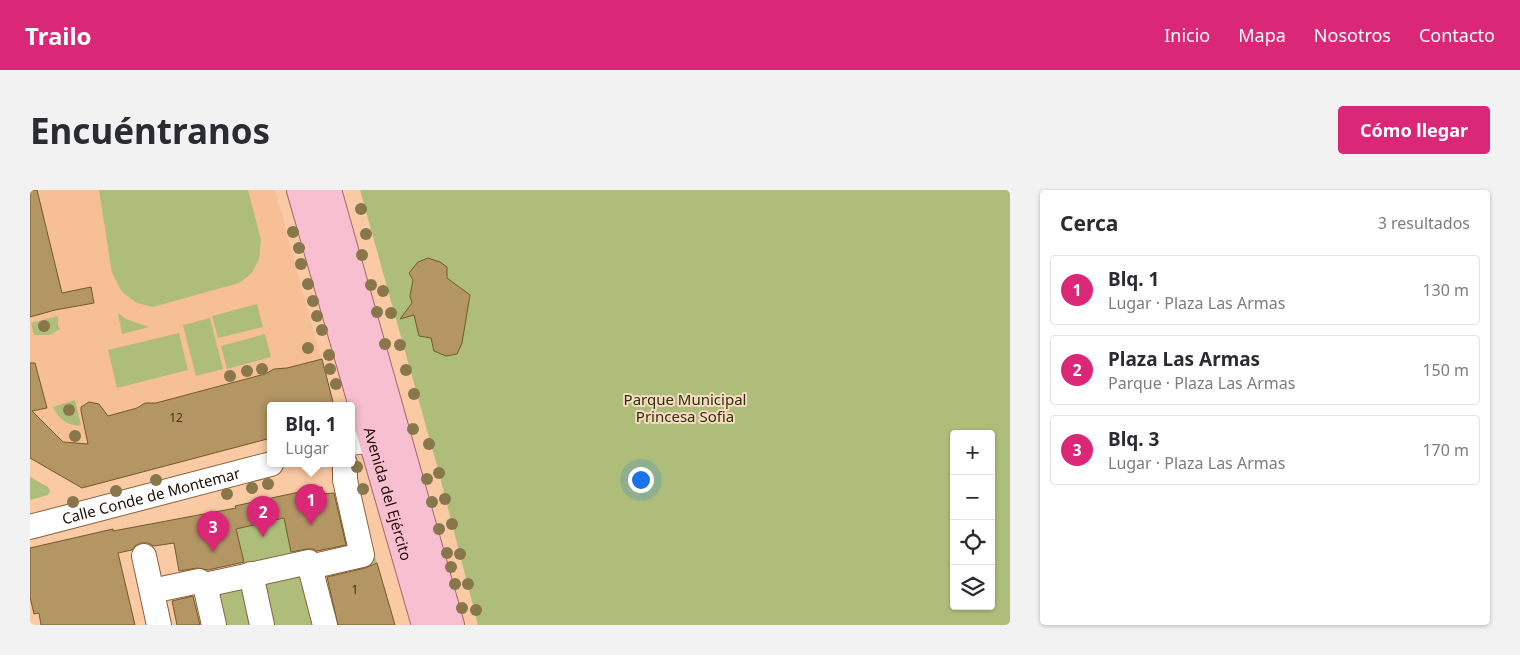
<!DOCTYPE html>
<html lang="es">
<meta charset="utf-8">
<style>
:root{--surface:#fff;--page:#f2f2f3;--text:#2b2b33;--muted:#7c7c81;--line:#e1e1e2;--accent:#db2777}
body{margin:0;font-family:"Noto Sans",sans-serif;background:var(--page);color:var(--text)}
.controls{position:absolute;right:15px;bottom:15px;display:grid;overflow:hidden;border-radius:5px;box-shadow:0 1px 4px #0004}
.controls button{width:45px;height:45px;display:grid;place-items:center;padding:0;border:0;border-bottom:1px solid var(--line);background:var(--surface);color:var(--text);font:25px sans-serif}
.you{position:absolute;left:610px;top:289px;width:18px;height:18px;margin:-12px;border:4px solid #fff;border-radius:50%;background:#1a73e8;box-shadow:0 0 0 8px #1a73e833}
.badge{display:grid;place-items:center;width:32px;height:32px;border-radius:50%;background:var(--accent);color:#fff;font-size:16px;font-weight:700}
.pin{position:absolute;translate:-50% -41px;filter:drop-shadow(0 1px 2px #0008)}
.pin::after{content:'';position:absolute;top:26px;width:18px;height:15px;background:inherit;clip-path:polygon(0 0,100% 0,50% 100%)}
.popup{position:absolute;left:237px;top:212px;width:88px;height:65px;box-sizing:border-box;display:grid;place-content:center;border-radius:5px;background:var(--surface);filter:drop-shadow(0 1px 4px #0005);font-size:16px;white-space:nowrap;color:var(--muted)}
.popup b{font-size:19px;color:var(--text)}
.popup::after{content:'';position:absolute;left:50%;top:100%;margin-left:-10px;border:10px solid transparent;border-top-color:var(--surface)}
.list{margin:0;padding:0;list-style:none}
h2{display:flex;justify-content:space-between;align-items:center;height:65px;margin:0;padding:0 20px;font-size:21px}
h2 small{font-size:16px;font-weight:400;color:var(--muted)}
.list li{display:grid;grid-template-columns:32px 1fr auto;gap:15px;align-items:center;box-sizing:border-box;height:70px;margin:0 10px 10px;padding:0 10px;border:1px solid var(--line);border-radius:5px}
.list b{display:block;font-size:19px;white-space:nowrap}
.list p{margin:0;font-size:16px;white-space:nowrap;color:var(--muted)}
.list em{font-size:16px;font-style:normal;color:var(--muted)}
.icon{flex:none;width:28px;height:28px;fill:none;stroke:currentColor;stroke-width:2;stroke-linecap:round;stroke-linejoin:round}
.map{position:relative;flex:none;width:980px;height:435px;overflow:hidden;border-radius:5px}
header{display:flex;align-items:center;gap:30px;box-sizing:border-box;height:70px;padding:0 25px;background:var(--accent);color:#fff}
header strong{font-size:24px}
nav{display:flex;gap:28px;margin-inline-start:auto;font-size:18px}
.intro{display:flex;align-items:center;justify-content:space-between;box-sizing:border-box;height:120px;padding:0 30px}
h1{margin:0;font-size:35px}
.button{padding:12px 22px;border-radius:5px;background:var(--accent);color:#fff;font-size:18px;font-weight:700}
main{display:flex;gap:30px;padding:0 30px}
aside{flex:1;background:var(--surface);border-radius:5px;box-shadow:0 1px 4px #0004}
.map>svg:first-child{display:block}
</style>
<header>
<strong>Trailo</strong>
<nav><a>Inicio</a><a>Mapa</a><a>Nosotros</a><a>Contacto</a></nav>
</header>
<div class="intro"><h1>Encuéntranos</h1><a class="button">Cómo llegar</a></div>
<main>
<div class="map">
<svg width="980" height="435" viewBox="0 0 980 435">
<rect width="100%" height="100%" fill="#facaa4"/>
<polygon fill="#f6bf95" points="0,0 245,0 304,216 241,216 241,248 52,298 0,268"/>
<g fill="#aebe7a" fill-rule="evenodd">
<polygon points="69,0 218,0 231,50 229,69 222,83 209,93 123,117 107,113 92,102 82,83"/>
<path d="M330,0H980V435H448L409,283ZM924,244H961V416H924Z"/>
<polygon points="227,114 233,137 188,148 182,126"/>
<polygon points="88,123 96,129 119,137 92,144"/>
<polygon points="28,126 28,136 30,139 20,145 4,145 1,133"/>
<polygon points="180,128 193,179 166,186 153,135"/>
<polygon points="149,143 158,180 87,198 78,160"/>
<polygon points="235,144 241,167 197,179 191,156"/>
<path d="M45,210L51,235C39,238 27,227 23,217Z"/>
<polygon points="319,274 347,373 292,387 302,435 179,435 169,391 216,381 206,339 254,329 263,371 306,364 305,359 316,357 312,337 295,340 291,324 310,322 301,279"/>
<polygon points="0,287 18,297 20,301 18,305 0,310"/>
</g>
<g fill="#b49665" stroke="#755929">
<polygon points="0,0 7,0 32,103 61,97 64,113 25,120 0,127"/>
<polygon points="398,68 410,72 417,77 417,88 440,105 432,153 427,164 416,166 404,161 401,148 389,146 384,125 370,129 382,113 380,106 383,90 379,83 388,72"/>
<polygon points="292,169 304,216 241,216 241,248 52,298 0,268 0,173 5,173 17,218 2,221 33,252 58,254 51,221 51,217 59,212 69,214 78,226 107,218 115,213 126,213 235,184 244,179 257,178"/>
<polygon points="292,297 293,304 304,303 316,355 287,361 283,359 277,359 261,362 254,328 206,339 214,372 178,380 167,378 149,381 144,353 124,356 118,353 111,353 105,356 102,360 88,363 105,435 11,435 9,423 4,424 0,407 0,358 83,339 83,341 206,318 205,316"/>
<polygon points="347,373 365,435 308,435 297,387 335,378"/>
<polygon points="163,406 170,435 147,435 142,411"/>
</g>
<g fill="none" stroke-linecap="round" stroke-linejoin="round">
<defs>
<g id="minor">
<polyline points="321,253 335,251 345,259"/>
<path id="s1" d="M0,337L241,274"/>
<polyline points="114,366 129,435"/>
<polyline points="221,384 232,435"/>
<polyline points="175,395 279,372 280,377"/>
<polyline points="122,401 169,391 175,395 184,435"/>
<polyline points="295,435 280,377 332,365 315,290 315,274"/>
</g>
<g id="major">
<path id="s2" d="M271,0L396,435"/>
<polyline points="297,0 420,435"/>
</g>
</defs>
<use href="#minor" stroke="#8b613e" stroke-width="26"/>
<use href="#major" stroke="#a86575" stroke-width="30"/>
<use href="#minor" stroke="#fff" stroke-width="24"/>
<use href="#major" stroke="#f8bfd1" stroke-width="28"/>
</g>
<g fill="#88774b">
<circle cx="331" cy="19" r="6"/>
<circle cx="263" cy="42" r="6"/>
<circle cx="336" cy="44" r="6"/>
<circle cx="269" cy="58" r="6"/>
<circle cx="332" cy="65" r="6"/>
<circle cx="271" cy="74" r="6"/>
<circle cx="278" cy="94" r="6"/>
<circle cx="341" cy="95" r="6"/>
<circle cx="353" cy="101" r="6"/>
<circle cx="283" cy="111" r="6"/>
<circle cx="347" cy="122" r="6"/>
<circle cx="361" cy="123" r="6"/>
<circle cx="287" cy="126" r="6"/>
<circle cx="14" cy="136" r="6"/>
<circle cx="292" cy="140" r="6"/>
<circle cx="355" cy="154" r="6"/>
<circle cx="370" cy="155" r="6"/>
<circle cx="278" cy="158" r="6"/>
<circle cx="299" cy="165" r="6"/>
<circle cx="232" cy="179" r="6"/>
<circle cx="300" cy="179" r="6"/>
<circle cx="376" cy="180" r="6"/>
<circle cx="217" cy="181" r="6"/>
<circle cx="200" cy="186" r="6"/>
<circle cx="306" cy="194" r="6"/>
<circle cx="384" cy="204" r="6"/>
<circle cx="39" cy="220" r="6"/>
<circle cx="383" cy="239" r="6"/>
<circle cx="45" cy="246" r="6"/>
<circle cx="399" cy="254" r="6"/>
<circle cx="327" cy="277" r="6"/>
<circle cx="409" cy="283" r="6"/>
<circle cx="397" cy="289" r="6"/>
<circle cx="126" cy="290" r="6"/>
<circle cx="238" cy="294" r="6"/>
<circle cx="222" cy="298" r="6"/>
<circle cx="333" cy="299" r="6"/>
<circle cx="86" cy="301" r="6"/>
<circle cx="197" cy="304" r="6"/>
<circle cx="415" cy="309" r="6"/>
<circle cx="43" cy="312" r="6"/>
<circle cx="402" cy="312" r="6"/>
<circle cx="422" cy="334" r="6"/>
<circle cx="409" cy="339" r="6"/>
<circle cx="417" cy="363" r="6"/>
<circle cx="430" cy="364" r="6"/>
<circle cx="421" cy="377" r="6"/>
<circle cx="425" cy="394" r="6"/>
<circle cx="438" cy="394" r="6"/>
<circle cx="432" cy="418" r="6"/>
<circle cx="446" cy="420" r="6"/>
</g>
<g text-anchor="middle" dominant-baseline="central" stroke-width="4" stroke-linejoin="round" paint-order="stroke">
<g font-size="12" fill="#442f1b">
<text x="146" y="227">12</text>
<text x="325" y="399">1</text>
</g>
<g font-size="15" fill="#2b3303" stroke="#f9dbc5">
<text x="655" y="209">Parque Municipal<tspan x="655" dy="17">Princesa Sofia</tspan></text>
</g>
<g font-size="15" fill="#1e0d02" stroke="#f9dbc5">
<text stroke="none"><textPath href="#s2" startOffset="316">Avenida del Ejército</textPath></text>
<text stroke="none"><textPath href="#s1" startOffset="125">Calle Conde de Montemar</textPath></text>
</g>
</g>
</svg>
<div class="controls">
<button>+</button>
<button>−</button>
<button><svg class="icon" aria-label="locate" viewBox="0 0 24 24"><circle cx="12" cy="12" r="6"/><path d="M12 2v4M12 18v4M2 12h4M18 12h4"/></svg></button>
<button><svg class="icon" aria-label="layers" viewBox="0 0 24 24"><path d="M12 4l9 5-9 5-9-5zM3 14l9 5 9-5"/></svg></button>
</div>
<div class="you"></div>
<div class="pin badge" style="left:281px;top:335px">1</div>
<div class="popup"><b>Blq. 1</b>Lugar</div>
<div class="pin badge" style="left:233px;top:347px">2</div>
<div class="pin badge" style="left:183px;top:362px">3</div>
</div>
<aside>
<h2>Cerca<small>3 resultados</small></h2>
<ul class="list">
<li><span class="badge">1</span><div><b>Blq. 1</b><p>Lugar · Plaza Las Armas</p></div><em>130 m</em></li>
<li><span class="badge">2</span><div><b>Plaza Las Armas</b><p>Parque · Plaza Las Armas</p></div><em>150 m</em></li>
<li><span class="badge">3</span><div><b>Blq. 3</b><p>Lugar · Plaza Las Armas</p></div><em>170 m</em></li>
</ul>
</aside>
</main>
